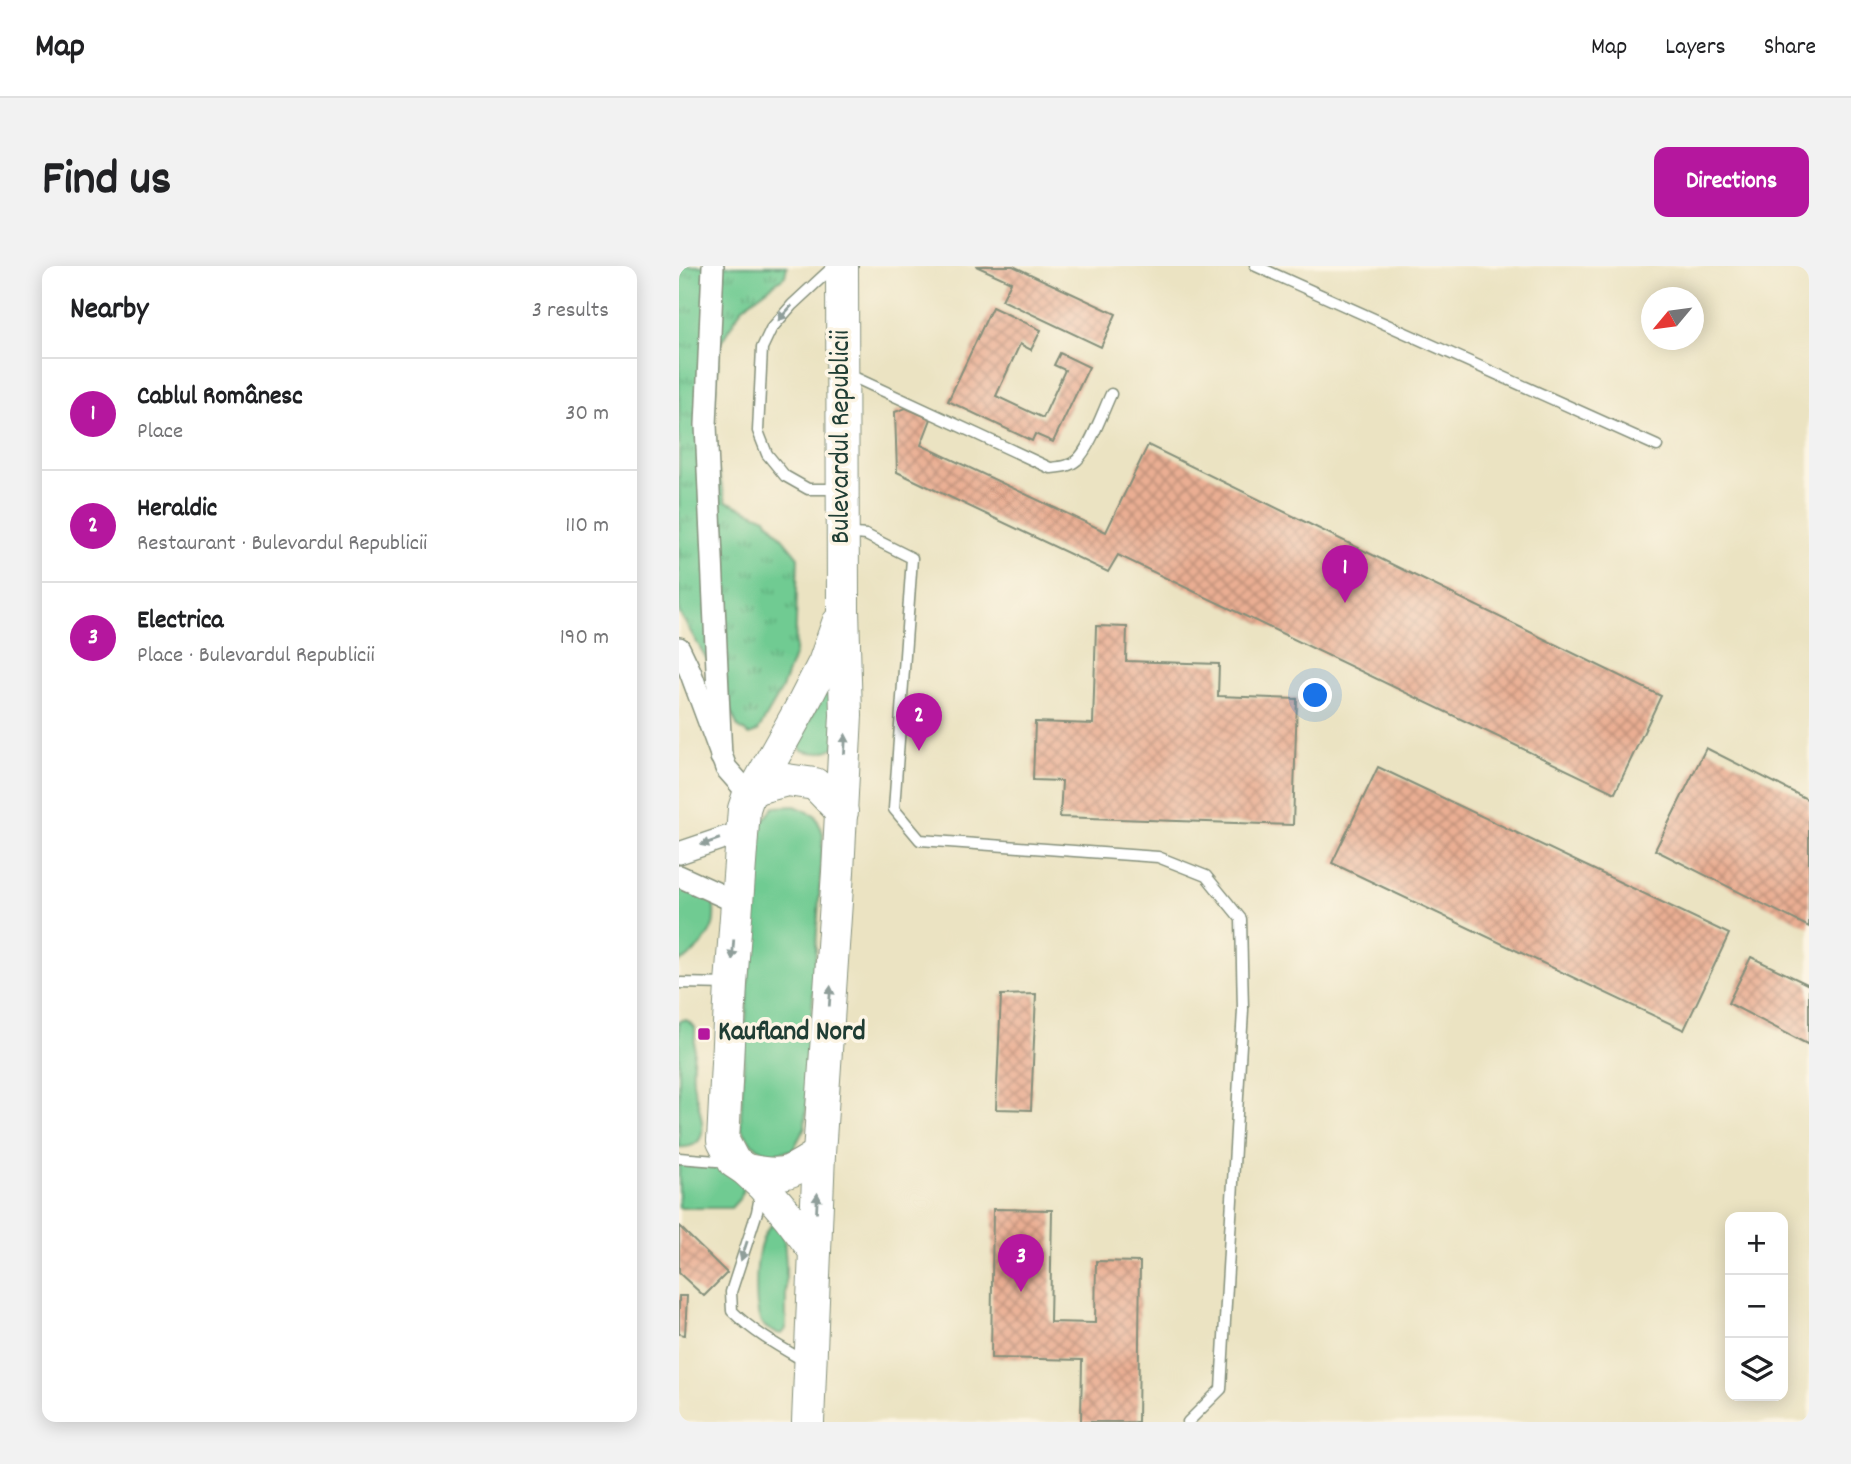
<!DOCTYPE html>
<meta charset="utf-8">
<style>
:root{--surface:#fff;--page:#f2f2f2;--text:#202124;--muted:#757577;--line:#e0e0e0;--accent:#b5179e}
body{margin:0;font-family:Dekko,sans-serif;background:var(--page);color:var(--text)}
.controls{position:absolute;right:21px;bottom:21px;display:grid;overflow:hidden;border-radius:14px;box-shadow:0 4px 18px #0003}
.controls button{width:63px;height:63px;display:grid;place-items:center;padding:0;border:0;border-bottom:2px solid var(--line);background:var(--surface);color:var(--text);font:35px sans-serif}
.compass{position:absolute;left:962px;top:21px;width:63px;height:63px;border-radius:50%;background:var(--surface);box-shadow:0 4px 18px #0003;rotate:241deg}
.you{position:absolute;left:637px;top:430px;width:24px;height:24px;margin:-18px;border:5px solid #fff;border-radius:50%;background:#1a73e8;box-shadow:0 0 0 10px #1a73e833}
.badge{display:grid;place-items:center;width:46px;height:46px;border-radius:50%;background:var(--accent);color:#fff;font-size:23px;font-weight:700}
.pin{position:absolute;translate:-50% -58px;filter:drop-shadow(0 2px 4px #0008)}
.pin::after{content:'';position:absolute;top:37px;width:24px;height:21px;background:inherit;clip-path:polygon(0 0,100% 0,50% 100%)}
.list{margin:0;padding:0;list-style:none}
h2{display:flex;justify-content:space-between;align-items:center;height:91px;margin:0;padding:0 28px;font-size:30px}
h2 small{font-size:23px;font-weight:400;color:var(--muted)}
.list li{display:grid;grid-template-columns:46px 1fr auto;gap:21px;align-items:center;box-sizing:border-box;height:112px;padding:0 28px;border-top:2px solid var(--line)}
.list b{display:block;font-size:26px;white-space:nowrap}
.list p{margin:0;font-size:23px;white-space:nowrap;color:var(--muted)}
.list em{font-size:23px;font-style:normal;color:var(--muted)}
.icon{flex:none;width:38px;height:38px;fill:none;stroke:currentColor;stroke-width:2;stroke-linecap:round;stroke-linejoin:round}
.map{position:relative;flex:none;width:1130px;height:1156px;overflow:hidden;border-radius:14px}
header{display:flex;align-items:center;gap:42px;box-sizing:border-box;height:98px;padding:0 35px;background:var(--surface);border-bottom:2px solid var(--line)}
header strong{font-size:33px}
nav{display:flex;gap:38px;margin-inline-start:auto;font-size:24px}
.intro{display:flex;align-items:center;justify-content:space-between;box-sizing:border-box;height:168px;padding:0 42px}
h1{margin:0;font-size:49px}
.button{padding:18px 32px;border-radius:14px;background:var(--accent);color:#fff;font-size:24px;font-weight:700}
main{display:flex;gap:42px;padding:0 42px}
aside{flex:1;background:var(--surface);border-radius:14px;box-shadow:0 4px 18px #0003}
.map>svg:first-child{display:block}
</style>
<header>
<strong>Map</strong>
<nav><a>Map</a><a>Layers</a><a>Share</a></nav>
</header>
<div class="intro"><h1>Find us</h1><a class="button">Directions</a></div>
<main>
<aside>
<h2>Nearby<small>3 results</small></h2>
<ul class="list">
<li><span class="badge">1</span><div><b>Cablul Românesc</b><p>Place</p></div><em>30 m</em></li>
<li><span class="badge">2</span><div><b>Heraldic</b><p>Restaurant · Bulevardul Republicii</p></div><em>110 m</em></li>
<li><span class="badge">3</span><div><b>Electrica</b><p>Place · Bulevardul Republicii</p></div><em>190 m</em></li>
</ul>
</aside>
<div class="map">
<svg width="1130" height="1156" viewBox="0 0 1130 1156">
<defs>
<pattern id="park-tufts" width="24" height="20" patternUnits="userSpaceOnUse" patternTransform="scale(1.75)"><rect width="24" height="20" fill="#70cb92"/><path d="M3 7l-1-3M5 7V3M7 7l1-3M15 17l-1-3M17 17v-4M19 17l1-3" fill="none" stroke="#5ba678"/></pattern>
<pattern id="building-cross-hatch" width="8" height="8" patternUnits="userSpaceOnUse" patternTransform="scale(1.75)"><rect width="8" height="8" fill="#eaae93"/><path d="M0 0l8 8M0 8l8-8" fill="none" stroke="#bd8f79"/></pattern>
</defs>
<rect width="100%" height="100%" fill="#fcf5e5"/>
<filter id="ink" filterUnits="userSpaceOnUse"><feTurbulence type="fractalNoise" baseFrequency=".0143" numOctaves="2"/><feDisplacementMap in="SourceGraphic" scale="14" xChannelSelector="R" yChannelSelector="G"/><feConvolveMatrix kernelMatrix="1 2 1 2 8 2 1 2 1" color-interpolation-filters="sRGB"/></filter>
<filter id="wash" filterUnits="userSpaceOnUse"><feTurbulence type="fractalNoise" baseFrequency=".00686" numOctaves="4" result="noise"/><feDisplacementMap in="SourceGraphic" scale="28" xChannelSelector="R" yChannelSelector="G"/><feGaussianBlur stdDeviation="1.57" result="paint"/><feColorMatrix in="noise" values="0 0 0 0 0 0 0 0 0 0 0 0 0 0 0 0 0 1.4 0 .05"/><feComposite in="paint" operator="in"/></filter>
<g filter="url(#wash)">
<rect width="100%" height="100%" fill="#ebe3c2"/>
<g fill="#70cb92" stroke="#488463" stroke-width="2">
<path d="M158,399L156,481C144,488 135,488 122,484L119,477Z"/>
<polygon points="116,540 136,549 144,567 126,861 114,884 90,888 73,878 62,862 62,847 75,603 78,563 95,541"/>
<path d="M0,619L35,636C35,643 36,653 34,659C29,674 14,690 0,696Z"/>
<path d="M6,753L16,761C17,779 12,797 14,816C16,835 41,884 0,881V755Z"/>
<polygon points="0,896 47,900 66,912 62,931 52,942 0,942"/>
<path d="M95,956L104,960L107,998V1063L103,1068C96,1067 88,1063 83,1058C75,1047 77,1005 79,991C81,979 86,964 95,956Z"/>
</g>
<polygon fill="url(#park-tufts)" stroke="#488463" stroke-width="2" points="0,0 108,0 106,10 63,42 41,78 31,175 47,235 87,252 119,291 116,387 102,425 79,465 71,469 59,461 30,397 0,346"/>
<g id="blocks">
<g fill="url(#building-cross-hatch)">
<polygon points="297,0 334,0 437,48 422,81 323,34 332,16"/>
<polygon points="313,41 362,64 352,84 341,78 317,130 364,152 386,104 375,99 381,87 410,101 374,176 356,168 353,175 269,135"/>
<polygon points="227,142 252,153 242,179 427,266 469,179 982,430 936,527 439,289 429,306 218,206 216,146"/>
<polygon points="417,360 448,361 447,395 540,398 539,430 618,433 614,559 381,551 383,515 354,514 356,456 414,458"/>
<polygon points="1027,482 1130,534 1130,661 976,584"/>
<polygon points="699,501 1050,668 1005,764 653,597"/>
<polygon points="1072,691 1130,719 1130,779 1049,737"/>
<polygon points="357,728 352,844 317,843 322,729"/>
<polygon points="314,943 373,944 371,1056 416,1057 417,995 461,996 459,1156 402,1156 403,1094 312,1092"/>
<polygon points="0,960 48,1007 25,1030 0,1007"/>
<polygon points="0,1030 8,1030 6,1069 0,1068"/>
</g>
</g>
</g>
<g filter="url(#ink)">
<use href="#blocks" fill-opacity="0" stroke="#85907b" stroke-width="2"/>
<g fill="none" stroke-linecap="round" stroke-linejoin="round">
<defs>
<g id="lane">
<polyline points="155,0 113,39 92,63 83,82 79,165 88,188 106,210 129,223 161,223"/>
<polyline points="577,0 978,180"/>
<path d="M166,107L371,202C381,201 390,201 398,194C411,182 424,145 432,128"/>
<polyline points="167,267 187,269 233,292 215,543 241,574 479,591 527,610 562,653 564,744 542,1123 509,1156"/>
<polyline points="0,717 50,718"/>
<polyline points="0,892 50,896"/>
<path d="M82,925L78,946L52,1026L53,1045C75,1067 101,1081 127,1096"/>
</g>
<g id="street">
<polyline points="34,0 27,159 42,491"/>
<polyline points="0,382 11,405 47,502 70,528"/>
<polyline points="0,587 62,566"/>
<polyline points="0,610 57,636"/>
</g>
<g id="primary">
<polyline points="77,522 108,514 136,518 163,546"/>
<path d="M67,904C104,912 110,908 140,888"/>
<polyline points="136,985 111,952 83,919 67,904 55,896 44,875 52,718 65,543 70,528 77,522 124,438 145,397 159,357"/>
<polyline points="129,1156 140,888 159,606 167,449 164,343 163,0"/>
</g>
</defs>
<use href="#lane" stroke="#85907b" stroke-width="13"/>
<use href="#street" stroke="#85907b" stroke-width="24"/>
<use href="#primary" stroke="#85907b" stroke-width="34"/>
<use href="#lane" stroke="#fff" stroke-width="10"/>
<use href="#street" stroke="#fff" stroke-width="21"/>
<use href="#primary" stroke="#fff" stroke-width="32"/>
</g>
<defs><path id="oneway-solid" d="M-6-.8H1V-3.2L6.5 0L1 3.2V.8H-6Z" transform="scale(1.75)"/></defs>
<g fill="#8f9e9a">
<use href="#oneway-solid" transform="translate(106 47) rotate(132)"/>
<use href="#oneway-solid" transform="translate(166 478) rotate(-87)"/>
<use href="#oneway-solid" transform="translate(31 576) rotate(161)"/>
<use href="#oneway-solid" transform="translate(54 684) rotate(94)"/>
<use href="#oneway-solid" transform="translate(151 730) rotate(-86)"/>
<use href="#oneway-solid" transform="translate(138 937) rotate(-87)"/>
<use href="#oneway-solid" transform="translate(65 985) rotate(108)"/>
</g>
</g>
<rect fill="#b5179e" stroke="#fcf5e5" stroke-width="2.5" x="18" y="761" width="14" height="14" rx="3.5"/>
<g text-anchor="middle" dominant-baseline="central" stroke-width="7" stroke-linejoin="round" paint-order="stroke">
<g font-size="28" fill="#1f3d34" stroke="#fcf5e5">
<text transform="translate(164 171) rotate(-90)">Bulevardul Republicii</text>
</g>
<g font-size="28" font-weight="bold" fill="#1f3d34" stroke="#fcf5e5" text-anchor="start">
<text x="39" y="768">Kaufland Nord</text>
</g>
</g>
</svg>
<div class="controls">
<button>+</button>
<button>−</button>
<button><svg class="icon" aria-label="layers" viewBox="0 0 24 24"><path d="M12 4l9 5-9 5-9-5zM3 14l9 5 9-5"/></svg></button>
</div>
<svg class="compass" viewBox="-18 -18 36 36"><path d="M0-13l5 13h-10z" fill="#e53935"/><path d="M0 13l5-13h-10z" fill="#757577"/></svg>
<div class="you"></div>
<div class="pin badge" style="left:666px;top:337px">1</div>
<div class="pin badge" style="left:240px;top:485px">2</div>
<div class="pin badge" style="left:342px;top:1026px">3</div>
</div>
</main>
